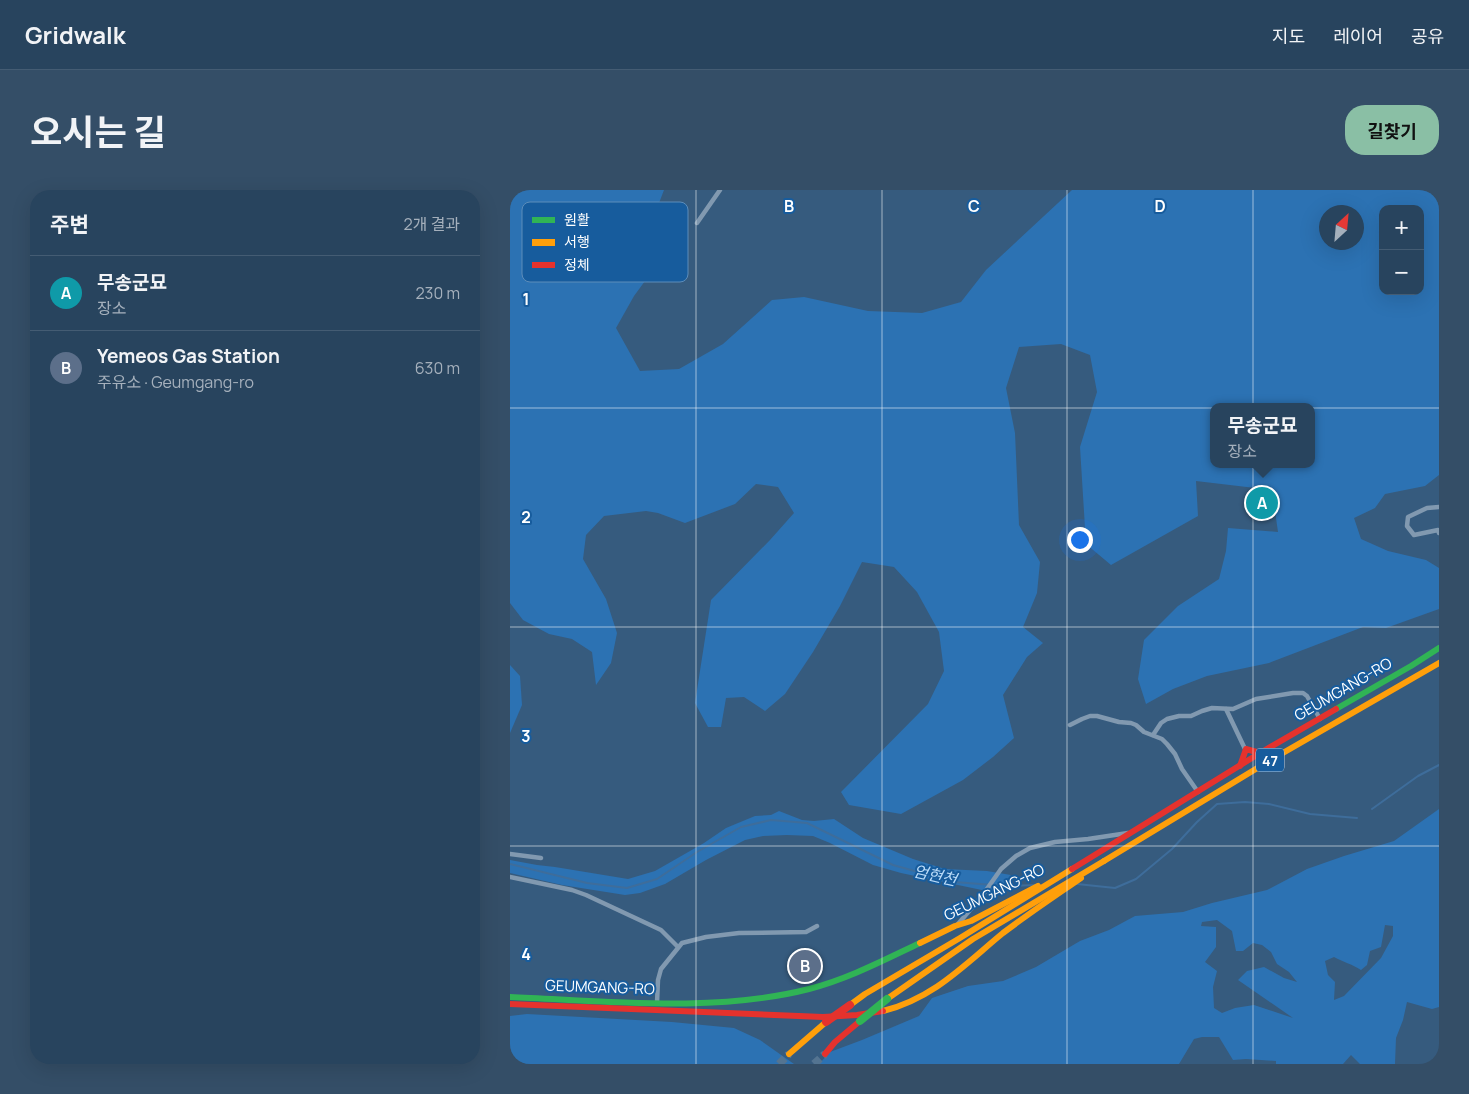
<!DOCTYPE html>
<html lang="ko">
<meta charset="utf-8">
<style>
:root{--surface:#28445e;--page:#344e67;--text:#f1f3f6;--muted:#a5b0bc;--line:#445c73;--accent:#8abfa5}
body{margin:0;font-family:Manrope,"Noto Sans KR",sans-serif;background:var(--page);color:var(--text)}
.controls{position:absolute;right:15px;top:15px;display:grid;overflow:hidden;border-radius:10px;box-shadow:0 5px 20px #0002}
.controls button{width:45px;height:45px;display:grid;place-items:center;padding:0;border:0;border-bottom:1px solid var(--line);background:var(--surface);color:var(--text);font:25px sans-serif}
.compass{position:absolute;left:809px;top:15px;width:45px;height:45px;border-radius:50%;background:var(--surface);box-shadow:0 5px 20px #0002;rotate:26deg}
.you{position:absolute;left:569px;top:349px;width:18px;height:18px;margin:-12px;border:4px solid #fff;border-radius:50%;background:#1a73e8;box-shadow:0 0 0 8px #1a73e833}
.badge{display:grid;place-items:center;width:32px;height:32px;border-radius:50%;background:var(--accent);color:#fff;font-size:16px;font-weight:700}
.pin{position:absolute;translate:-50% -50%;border:2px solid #fff;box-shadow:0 1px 5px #0006}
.popup{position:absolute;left:700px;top:213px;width:105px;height:65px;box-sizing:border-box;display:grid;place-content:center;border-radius:10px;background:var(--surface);filter:drop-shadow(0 1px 4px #0005);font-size:16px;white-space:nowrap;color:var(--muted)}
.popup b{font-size:19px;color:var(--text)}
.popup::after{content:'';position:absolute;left:50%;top:100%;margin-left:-10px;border:10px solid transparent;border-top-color:var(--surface)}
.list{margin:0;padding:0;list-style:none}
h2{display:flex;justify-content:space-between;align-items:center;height:65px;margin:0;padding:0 20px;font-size:21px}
h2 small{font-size:16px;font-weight:400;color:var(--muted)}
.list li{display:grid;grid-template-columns:32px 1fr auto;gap:15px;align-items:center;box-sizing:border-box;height:75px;padding:0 20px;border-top:1px solid var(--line)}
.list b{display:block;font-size:19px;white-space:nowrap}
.list p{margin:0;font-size:16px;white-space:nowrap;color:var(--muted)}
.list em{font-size:16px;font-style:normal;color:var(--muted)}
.map{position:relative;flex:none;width:929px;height:874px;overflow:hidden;border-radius:20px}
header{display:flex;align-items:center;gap:30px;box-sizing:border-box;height:70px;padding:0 25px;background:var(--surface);border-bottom:1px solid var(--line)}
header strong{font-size:24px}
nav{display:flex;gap:28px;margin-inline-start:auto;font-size:18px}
.intro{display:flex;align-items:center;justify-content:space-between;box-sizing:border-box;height:120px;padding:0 30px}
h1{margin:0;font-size:35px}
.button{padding:12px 22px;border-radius:20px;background:var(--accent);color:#111;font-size:18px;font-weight:700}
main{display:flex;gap:30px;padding:0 30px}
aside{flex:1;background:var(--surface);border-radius:20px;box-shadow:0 5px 20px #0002}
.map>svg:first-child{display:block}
</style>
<header>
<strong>Gridwalk</strong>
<nav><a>지도</a><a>레이어</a><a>공유</a></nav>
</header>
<div class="intro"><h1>오시는 길</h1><a class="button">길찾기</a></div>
<main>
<aside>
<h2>주변<small>2개 결과</small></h2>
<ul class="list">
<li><span class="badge" style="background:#0f9aa8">A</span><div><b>무송군묘</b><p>장소</p></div><em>230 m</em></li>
<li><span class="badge" style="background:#5c6f8a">B</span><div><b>Yemeos Gas Station</b><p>주유소 · Geumgang-ro</p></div><em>630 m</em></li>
</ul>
</aside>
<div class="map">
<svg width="929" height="874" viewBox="0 0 929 874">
<rect width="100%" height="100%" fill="#365b7e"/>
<g fill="#2c72b3" fill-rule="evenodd">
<path d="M0,0H154L131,60L146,76L124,106L106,138L130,181L169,179L213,154L262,110L294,107L358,121L412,123L451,112L476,80L562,0H929V285L915,296L875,304L865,318L844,328L851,349L878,361L916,370L929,378V419L876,438L853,437L759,473L697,486L663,499L636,514L628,489L634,450L668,416L709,389L716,361L718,338L768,342L762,300L686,291L688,326L601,375L576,354L570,257L587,202L580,165L551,154L509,157L496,198L505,243L509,335L530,372L527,403L513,437L533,453L517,467L493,505L504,548L483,567L453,590L391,624L339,615L331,602L418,514L434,481L429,442L407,402L384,377L352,372L330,416L303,462L275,504L255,521L234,507L216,508L211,537H198L185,513L201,410L260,350L284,323L268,297L246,294L225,314L175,333L148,323L136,321L94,326L76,345L73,369L96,409L107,443L101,473L86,495L82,462L62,449L39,444L13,430L0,413ZM873,19H910V101H873ZM816,22H846V52H816ZM703,217H801V274H703Z"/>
<polygon points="0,475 10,486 12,515 0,543"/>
<path d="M929,619V817L922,819L897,812L893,830L886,848L885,874H850L841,865L833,874H766V871L736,869L723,870L709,847H692L684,849L669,874H309L320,862L352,850L409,826L422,808L458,796L493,791L526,777L570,751L599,740L625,726L673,722L702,713L757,700L797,679L834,666L884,651ZM707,730L722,741L726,761H733L743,753L752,755L761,762L767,774L779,782L787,792L774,788L754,777L737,781L728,790L783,828L744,815L725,818L712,823L704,818L703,797L707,781L695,772L706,757V737L691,736L692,732ZM875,735L883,736V746L871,768L834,806L824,810L825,792L818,785L815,771L824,767C833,772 842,774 851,780L857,775L860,761L871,757Z"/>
<polygon points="269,621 292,630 304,631 324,629 353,648 403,669 435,679 477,681 501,685 486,703 391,683 363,675 320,653 303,646 277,645 253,646 235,650 196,670 155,694 130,703 115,705 52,695 0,683 0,670 27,675 45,677 118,689 145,681 194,653 216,638 245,626 261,625"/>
<polygon points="17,824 162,832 224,838 250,850 284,874 0,874 0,826"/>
</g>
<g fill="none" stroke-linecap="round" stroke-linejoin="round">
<g stroke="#3e6d9b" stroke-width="2">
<polyline points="862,619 908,586 929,575"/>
<polyline points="0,674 77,693 117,698 147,689 187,662 231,637 261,630 297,633 383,675 444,692 497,696 525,695"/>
<polyline points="567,694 605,698 626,689 662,659 687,632 707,614 735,612 759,614 800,624 847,628"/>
</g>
<g stroke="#547491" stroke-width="8" stroke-dasharray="8 4" stroke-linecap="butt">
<polyline points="269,874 279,864"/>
<polyline points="304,874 315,864"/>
</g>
<g stroke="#8199b0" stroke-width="4.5">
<polyline points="187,33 210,0"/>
<polyline points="929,317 917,318 898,327 897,336 904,345 928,340 929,343"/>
<polyline points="716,519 736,561"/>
<polyline points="560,535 572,529 580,526 587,526 609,532 621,533 626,535 634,542 652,549 657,554 665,564 672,579 688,602"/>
<polyline points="643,545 651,533 657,529 669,526 681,526 692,521 702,518 723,519 746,509 783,503 793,503 797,506 810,529"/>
<polyline points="0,664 31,668"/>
<polyline points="0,687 62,700 76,705 151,740 168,757"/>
<polyline points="448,734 472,706 491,679 506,666 520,658 545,652 578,649 618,643"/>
<polyline points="147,813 148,790 151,779 172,753 196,747 229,743 296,742 307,736"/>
</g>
<g stroke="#30b455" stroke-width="6">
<polyline points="826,519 901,476 929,458"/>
<path d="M0,807C96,811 205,823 299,799C338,789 374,770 410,753"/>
</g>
<g stroke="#ff9f0a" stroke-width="6">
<polyline points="594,671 759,571 929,473"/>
<polyline points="410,753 445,736 461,731 528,696"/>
<polyline points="377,809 463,749 594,671"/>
<polyline points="340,815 355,804 450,748 562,679"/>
<path d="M373,821C424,808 454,775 493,743C518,724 545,706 571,688"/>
<polyline points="279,864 316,832"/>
</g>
<g stroke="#e5322d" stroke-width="6">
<polyline points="730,576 736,559 750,563"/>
<polyline points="562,679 750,563 826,519"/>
<polyline points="0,814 313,827 347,825 373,821"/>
<polyline points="315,864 325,852 350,831"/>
</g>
<polyline stroke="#30b455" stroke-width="8" points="350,831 377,809"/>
<polyline stroke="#e5322d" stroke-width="8" points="316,832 340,815"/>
</g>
<path fill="none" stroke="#fff" stroke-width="1" stroke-opacity="0.55" d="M186,0V874M372,0V874M557,0V874M743,0V874M0,218H929M0,437H929M0,656H929"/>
<g text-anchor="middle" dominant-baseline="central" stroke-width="4" stroke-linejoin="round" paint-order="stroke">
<rect fill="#175c9d" stroke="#b9cee2" stroke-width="1" x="746" y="558.5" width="28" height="23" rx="4"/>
<g font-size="14" font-weight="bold" fill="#fff">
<text x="760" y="570">47</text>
</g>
<g font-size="15" fill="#fff" stroke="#175c9d">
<text transform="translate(833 499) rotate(-30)">GEUMGANG-RO</text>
<text transform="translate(484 702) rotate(-26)">GEUMGANG-RO</text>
<text transform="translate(90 797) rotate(2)">GEUMGANG-RO</text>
</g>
<g font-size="16" font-style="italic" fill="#bbdcf9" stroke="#175c9d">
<text transform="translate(425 685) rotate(13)">엄현천</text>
</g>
</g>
<rect x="12" y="12" width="166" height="80" rx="8" fill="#175c9d" stroke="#5d8dba" stroke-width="1"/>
<rect x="22" y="27" width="23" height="6" fill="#30b455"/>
<rect x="22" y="49" width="23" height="7" fill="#ff9f0a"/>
<rect x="22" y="72" width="23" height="6" fill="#e5322d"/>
<g font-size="14" fill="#fff">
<text x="54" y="35">원활</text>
<text x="54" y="57">서행</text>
<text x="54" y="80">정체</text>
</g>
<g font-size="16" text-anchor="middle" font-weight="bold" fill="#fff" stroke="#175c9d" stroke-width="4" stroke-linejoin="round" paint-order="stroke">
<text x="279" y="22">B</text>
<text x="464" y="22">C</text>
<text x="650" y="22">D</text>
<text x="16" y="115">1</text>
<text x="16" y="333">2</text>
<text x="16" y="552">3</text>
<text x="16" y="770">4</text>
</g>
</svg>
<div class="controls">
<button>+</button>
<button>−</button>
</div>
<svg class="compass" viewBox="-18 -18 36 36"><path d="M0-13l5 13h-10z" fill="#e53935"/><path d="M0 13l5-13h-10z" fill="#a5b0bc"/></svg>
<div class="you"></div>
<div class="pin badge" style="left:752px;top:313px;background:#0f9aa8">A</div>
<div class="popup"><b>무송군묘</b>장소</div>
<div class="pin badge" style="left:295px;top:776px;background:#5c6f8a">B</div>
</div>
</main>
